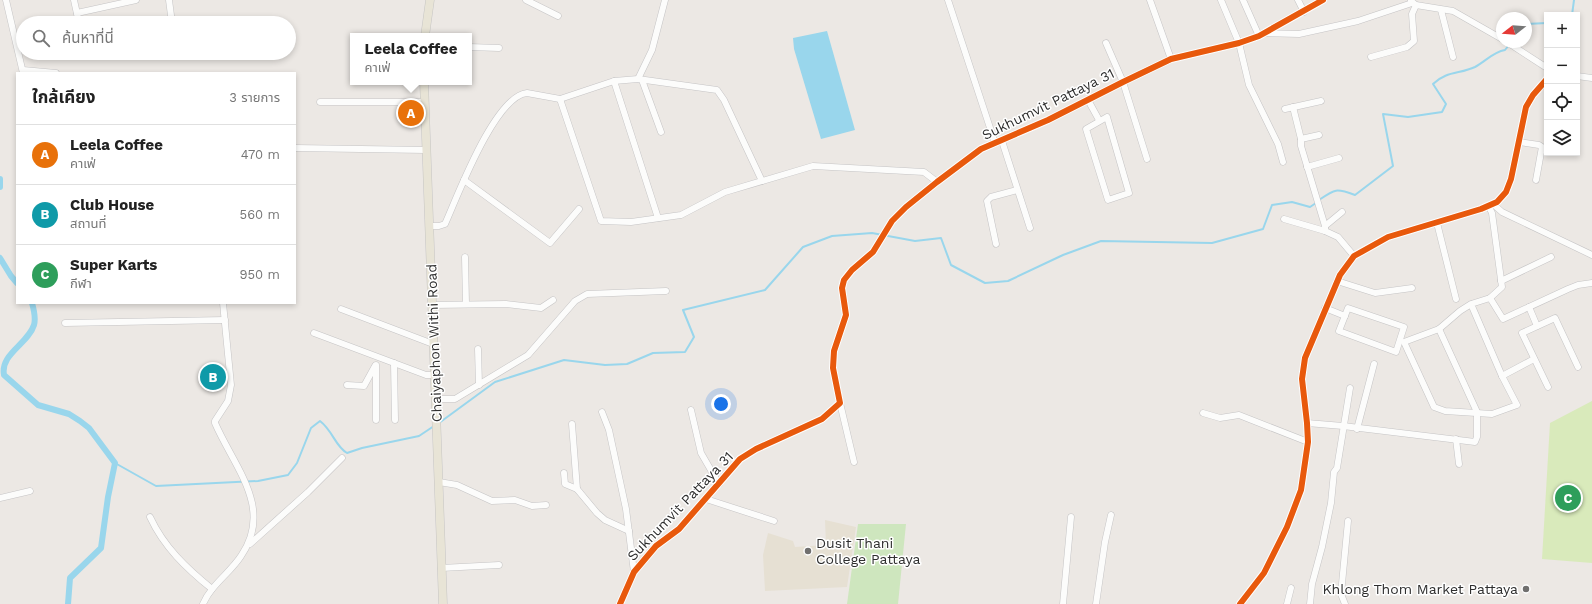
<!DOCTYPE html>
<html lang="th">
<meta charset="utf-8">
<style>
:root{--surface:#fff;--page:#f6f6f6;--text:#222;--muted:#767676;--line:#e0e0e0;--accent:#2563eb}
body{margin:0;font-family:"Work Sans","Noto Sans Thai",sans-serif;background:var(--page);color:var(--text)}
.controls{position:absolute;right:12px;top:12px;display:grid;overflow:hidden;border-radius:0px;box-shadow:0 2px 6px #0003}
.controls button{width:36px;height:36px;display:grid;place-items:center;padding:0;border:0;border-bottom:1px solid var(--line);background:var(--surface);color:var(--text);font:20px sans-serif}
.compass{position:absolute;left:1496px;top:12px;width:36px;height:36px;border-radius:50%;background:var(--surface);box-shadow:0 2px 6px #0003;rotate:253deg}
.you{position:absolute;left:721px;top:404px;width:14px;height:14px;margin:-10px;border:3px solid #fff;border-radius:50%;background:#1a73e8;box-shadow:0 0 0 6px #1a73e833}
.badge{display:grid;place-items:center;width:26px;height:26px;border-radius:50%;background:var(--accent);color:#fff;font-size:13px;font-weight:700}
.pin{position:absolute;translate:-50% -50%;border:2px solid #fff;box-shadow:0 1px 4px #0006}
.popup{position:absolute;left:350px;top:33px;width:122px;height:52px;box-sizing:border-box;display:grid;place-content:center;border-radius:0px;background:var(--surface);filter:drop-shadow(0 1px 3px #0005);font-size:13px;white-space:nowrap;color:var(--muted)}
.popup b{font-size:15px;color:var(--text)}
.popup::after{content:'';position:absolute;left:50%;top:100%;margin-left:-8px;border:8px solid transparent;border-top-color:var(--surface)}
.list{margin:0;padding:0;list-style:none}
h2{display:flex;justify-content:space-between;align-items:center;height:52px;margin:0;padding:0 16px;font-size:17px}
h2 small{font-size:13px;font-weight:400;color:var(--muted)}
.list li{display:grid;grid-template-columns:26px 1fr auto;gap:12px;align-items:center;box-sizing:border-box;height:60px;padding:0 16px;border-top:1px solid var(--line)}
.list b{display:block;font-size:15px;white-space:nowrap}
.list p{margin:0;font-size:13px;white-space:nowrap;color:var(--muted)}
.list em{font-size:13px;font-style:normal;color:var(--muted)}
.icon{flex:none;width:22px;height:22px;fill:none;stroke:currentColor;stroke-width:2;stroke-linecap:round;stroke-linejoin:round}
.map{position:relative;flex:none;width:1592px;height:604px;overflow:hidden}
.search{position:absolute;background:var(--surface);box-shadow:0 2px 6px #0003;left:16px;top:16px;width:280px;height:44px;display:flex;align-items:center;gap:10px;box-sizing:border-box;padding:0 14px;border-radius:22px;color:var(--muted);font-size:15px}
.panel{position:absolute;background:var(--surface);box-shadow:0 2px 6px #0003;left:16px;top:72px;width:280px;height:232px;border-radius:0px}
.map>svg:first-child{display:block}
</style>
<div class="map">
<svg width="1592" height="604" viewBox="0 0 1592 604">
<rect width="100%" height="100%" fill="#ece8e4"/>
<polygon fill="#e6e0d3" points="825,520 856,527 847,587 765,591 763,555 768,533 793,541 795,547 826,545"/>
<polygon fill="#cee6be" points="858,524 906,524 898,604 847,604"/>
<polygon fill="#d9eabb" points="1592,401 1592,563 1542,559 1550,423"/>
<polygon fill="#99d6ec" points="827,31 855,130 821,139 794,49 793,38"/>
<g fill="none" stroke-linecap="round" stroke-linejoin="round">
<g stroke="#99d6ec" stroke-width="2">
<polyline points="1572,15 1574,0"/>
<polyline points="1526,24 1547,23"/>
<path d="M1319,200C1335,189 1336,188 1355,195L1393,166L1383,114L1408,117L1442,112L1446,104L1433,84C1446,71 1460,74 1475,67C1486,61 1493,52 1505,50L1509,45"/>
<polyline points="439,423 495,382 564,360 605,365 627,364 653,353 685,352 694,337 683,310 765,290 803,247 832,236 872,233 915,241 941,238 951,265 985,283 1008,281 1063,255 1101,241 1212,243 1263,229 1272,205 1292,202 1310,207 1316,203"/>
<path d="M115,463L156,486L258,481L288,475L297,463L311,428L320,421C333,431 335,446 347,453L362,448L419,436L434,426"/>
</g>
<g stroke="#99d6ec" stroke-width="6">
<polyline points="0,179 0,187"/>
<polyline points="0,258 11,276 17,283"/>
<path d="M32,303C34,310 36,318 34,325C28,344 0,354 4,375L38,405L69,414L80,421L89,428L115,463L108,497L101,548L70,578L68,604"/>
</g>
<defs>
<g id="minor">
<polyline points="6,0 23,73"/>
<polyline points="74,0 79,23"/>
<polyline points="169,0 172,23"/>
<polyline points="526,0 558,16"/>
<polyline points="948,0 995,143"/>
<polyline points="1150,0 1171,59"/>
<polyline points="1221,0 1239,43 1249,85 1278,144 1283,162"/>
<polyline points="1243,0 1259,36"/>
<polyline points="1298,0 1304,12"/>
<polyline points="1411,1 1416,5 1453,11 1502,39"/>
<polyline points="1441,10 1453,57"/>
<polyline points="77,13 136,0"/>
<polyline points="1264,33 1299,34 1358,21 1412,3"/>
<polyline points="1507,42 1547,68"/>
<polyline points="1106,43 1123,82 1147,159"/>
<polyline points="469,47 499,48"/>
<polyline points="1371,57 1407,47 1414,41 1412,14 1416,5"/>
<polyline points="23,70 56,73"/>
<polyline points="1577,76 1592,78"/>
<polyline points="638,79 652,50 665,0"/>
<polyline points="642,80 661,132"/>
<polyline points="614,81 658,218"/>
<polyline points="560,99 601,221 631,222 681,215 725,192 813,166 924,172 937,182"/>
<polyline points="1088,100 1099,120"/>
<polyline points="320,102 424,102"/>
<polyline points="1293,107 1301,139 1301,146 1325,226 1325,231"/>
<polyline points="1285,109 1321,101"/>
<polygon points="1107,117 1129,193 1108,200 1086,129"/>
<polyline points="1301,139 1319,135"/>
<polyline points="1002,141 1030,228"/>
<polyline points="1519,142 1539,145 1542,147 1536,180"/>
<polyline points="295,148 426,150"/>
<polyline points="1307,167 1339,158"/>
<polyline points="464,180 550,243 579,209"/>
<polyline points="1493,204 1502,212 1592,255"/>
<polyline points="1284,219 1325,231 1338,237 1354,256"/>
<polyline points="1437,223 1456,299"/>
<path d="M430,226H439L445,224C458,195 495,96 527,93L560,99L614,81L638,79L717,90L724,100L762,181"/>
<polyline points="1325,226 1342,212"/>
<polyline points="996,244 987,201 991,197 1017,190"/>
<polyline points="465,257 466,304"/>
<polyline points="1337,281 1375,293 1412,288"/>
<polyline points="1501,281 1551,257"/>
<polyline points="1490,298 1503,319 1568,289 1578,285 1592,283"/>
<polyline points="1471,304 1502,376 1517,405 1492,414 1445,411 1434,407 1404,342 1439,329 1460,311 1471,304 1490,298 1502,287 1492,213 1489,207"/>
<polyline points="432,305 506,304 541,308 553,300"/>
<polyline points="1529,307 1537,326"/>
<polyline points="1325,308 1345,316"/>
<polygon points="1348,308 1404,327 1396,352 1339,331"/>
<polyline points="341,309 433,344"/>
<polyline points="65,323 225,320"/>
<polyline points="314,333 426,375 435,375"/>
<polyline points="478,349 479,385"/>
<polyline points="394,363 395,420"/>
<polyline points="376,365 376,420"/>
<polyline points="1502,376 1534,359"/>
<polyline points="347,385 364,386 375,366"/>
<polyline points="1548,387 1522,333 1555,318 1578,367"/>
<polyline points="436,399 455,399 528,355 575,301 587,294 666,291"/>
<polyline points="840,403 854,462"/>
<polyline points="691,410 701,453 719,484"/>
<polyline points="602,412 609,430 626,509 634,572"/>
<polyline points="1203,413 1220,418 1239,415 1308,442"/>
<polyline points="1307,423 1343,426 1475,442 1477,437 1477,412 1439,329"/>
<polyline points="572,424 577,489 597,513 605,520 629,531"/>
<polyline points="1357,429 1374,364"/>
<polyline points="1456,439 1459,464"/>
<polyline points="564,473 565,484 577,489"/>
<polyline points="439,482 457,485 492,501 515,500 532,506 546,505"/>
<polyline points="0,498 30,491"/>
<polyline points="706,499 774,521"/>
<path d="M150,517C164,547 186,568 212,589"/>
<polyline points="250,544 308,492 342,458"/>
<polyline points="441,568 499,565"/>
<path d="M203,604C211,585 230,573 241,556C274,508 234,467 215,423V421L228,401L231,385L223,303"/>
<polyline points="620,604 634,572 656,546 679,529 740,459 756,449 822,419 840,403 833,368 834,351 846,315 842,288 844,280 852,270 873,252 892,221 906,207 937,182 981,149 1048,120 1123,82 1171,59 1239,43 1259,36 1323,0"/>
<polyline points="1063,604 1071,517"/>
<polyline points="1096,604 1105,542 1111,515"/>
<polyline points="1240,604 1264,573 1287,527 1301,490 1308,442 1307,423 1302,379 1305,358 1340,275 1354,256 1388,237 1481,209 1497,202 1506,192 1511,179 1526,107 1533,95 1547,79"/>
<polyline points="1287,604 1291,588"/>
<polyline points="1310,604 1312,584 1322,547 1331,503 1334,472 1337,468 1350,388"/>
<polyline points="1345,604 1341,594 1348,521"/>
</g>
<g id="major">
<polyline points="425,36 430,0"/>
<polyline points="424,82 443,604"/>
</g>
</defs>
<use href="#minor" stroke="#c5c4c5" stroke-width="7"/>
<use href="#major" stroke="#c6c5c4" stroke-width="9"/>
<use href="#minor" stroke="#fcfcfb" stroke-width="6"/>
<use href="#major" stroke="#e8e4d6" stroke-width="8"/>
<defs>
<g id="cycleway">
<polyline points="620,604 634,572 656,546 679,529 740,459 756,449 822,419 840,403 833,368 834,351 846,315 842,288 844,280 852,270 873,252 892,221 906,207 937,182 981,149 1048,120 1123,82 1171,59 1239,43 1259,36 1323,0"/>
<polyline points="1240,604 1264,573 1287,527 1301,490 1308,442 1307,423 1302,379 1305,358 1340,275 1354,256 1388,237 1481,209 1497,202 1506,192 1511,179 1526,107 1533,95 1547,79"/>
</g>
</defs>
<use href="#cycleway" stroke="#fff" stroke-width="8"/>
<use href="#cycleway" stroke="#e8590c" stroke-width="6"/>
</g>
<g fill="#706f6e" stroke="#fff" stroke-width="1.5">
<circle cx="808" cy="551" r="4"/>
<circle cx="1526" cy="589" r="4"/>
</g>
<g text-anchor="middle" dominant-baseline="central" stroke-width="3" stroke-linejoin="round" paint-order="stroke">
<g font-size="14" fill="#2e2e2e" stroke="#fff">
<text transform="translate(1048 104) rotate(-26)">Sukhumvit Pattaya 31</text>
<text transform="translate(434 343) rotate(-92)">Chaiyaphon Withi Road</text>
<text transform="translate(680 506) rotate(-46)">Sukhumvit Pattaya 31</text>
</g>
<g font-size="14" fill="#2e2e2e" stroke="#fff" text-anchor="start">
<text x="816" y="543">Dusit Thani<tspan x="816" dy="16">College Pattaya</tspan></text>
<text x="1518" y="589" text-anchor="end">Khlong Thom Market Pattaya</text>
</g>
</g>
</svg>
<div class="controls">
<button>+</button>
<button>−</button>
<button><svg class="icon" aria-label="locate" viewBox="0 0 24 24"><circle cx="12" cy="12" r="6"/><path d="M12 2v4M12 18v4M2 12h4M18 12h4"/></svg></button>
<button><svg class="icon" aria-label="layers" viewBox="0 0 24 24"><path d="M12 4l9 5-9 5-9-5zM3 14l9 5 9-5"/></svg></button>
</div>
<svg class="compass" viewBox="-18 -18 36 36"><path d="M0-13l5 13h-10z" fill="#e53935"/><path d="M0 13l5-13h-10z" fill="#767676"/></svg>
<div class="you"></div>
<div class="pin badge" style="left:411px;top:113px;background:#e8710a">A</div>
<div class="popup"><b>Leela Coffee</b>คาเฟ่</div>
<div class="pin badge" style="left:213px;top:377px;background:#0f9aa8">B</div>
<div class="pin badge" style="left:1568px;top:498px;background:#2e9e5b">C</div>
<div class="search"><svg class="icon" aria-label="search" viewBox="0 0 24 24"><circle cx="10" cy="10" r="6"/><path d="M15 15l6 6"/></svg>ค้นหาที่นี่</div>
<section class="panel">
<h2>ใกล้เคียง<small>3 รายการ</small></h2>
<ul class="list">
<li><span class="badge" style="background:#e8710a">A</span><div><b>Leela Coffee</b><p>คาเฟ่</p></div><em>470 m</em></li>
<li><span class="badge" style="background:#0f9aa8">B</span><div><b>Club House</b><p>สถานที่</p></div><em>560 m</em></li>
<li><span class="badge" style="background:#2e9e5b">C</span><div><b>Super Karts</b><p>กีฬา</p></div><em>950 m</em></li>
</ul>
</section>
</div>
